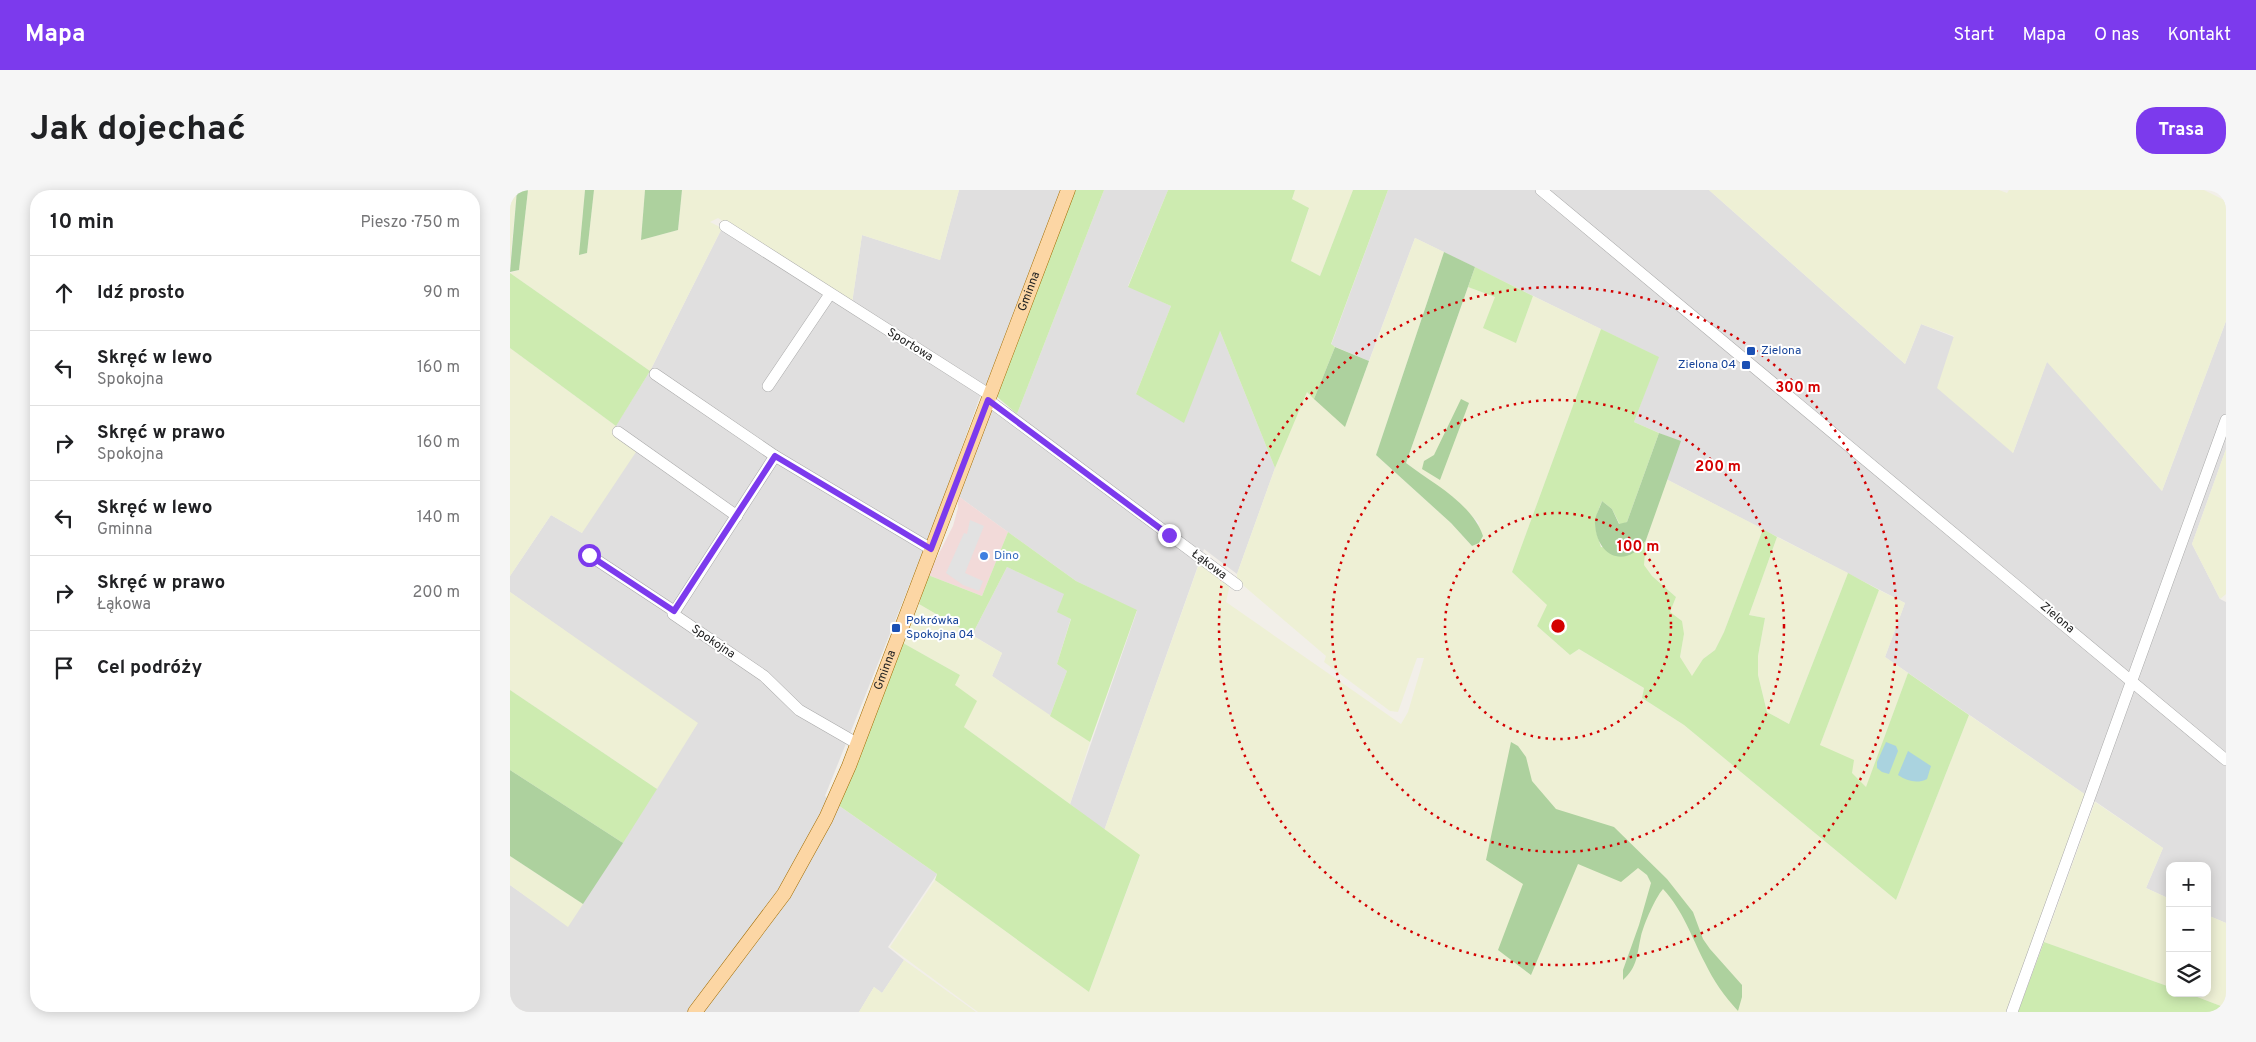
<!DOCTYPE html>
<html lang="pl">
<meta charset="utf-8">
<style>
:root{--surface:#fff;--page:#f6f6f6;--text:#202124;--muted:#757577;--line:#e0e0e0;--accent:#7c3aed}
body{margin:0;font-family:Overpass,sans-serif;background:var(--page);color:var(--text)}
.controls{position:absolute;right:15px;bottom:15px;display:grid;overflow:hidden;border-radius:10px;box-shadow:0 2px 12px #0003}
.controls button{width:45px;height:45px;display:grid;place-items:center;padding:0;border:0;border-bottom:1px solid var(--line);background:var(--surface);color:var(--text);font:25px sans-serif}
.stop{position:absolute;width:15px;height:15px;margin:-11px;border:4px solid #7c3aed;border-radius:50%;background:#fff}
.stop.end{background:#7c3aed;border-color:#fff;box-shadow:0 1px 5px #0008}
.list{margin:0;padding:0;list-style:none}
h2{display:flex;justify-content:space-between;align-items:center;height:65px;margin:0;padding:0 20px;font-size:21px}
h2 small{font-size:16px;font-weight:400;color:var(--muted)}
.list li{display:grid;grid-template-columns:32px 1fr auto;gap:15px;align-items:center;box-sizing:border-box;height:75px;padding:0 20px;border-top:1px solid var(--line)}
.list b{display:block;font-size:19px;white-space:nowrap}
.list p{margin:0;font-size:16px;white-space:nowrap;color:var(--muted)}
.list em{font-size:16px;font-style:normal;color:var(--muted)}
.icon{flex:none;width:28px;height:28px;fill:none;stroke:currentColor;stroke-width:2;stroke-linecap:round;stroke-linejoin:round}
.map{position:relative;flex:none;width:1716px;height:822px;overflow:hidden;border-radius:20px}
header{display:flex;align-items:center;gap:30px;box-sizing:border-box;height:70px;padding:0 25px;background:var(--accent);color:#fff}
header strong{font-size:24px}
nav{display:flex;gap:28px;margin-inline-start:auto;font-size:18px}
.intro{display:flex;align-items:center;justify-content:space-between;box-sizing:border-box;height:120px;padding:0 30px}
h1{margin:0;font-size:35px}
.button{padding:12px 22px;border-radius:20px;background:var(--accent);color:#fff;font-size:18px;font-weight:700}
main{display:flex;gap:30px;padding:0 30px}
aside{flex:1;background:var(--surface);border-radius:20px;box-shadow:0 2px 12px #0003}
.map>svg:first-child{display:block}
</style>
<header>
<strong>Mapa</strong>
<nav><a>Start</a><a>Mapa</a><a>O nas</a><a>Kontakt</a></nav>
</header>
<div class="intro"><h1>Jak dojechać</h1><a class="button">Trasa</a></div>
<main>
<aside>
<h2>10 min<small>Pieszo · 750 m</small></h2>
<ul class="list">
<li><svg class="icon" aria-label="ahead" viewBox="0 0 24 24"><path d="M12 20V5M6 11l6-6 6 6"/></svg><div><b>Idź prosto</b></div><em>90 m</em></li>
<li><svg class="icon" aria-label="left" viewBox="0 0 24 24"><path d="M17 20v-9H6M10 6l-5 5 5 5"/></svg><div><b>Skręć w lewo</b><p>Spokojna</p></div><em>160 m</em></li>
<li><svg class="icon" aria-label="right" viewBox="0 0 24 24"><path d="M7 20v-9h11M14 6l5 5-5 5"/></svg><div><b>Skręć w prawo</b><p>Spokojna</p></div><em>160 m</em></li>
<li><svg class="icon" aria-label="left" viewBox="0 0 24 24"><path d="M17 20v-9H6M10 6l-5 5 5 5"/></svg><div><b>Skręć w lewo</b><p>Gminna</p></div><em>140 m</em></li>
<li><svg class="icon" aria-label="right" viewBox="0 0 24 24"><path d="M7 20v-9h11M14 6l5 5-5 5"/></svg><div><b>Skręć w prawo</b><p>Łąkowa</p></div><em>200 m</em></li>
<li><svg class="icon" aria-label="arrive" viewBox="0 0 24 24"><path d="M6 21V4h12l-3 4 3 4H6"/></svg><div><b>Cel podróży</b></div></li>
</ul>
</aside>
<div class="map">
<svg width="1716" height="822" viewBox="0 0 1716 822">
<rect width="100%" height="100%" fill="#f2efe9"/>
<g fill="#e0dfdf">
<polygon points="449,0 550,0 475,198 342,113 352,45 430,70"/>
<polygon points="594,0 658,0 618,96 661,116 626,204 710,141 765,278 727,384 694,359 594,641 560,614 627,421 566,391 448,306 481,219 554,261 507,224"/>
<polygon points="878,0 1199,0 1395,174 1411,134 1444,147 1503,263 1537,171 1652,301 1716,131 1716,259 1682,354 1710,409 1716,412 1716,733 1697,725 1697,676 1660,676 1660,709 1636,698 1653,658 1375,467 1395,413 1156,289 1170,252 1124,232 1148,167 905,48 859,171 821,155"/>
<polygon points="212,38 471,204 427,326 315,606 427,684 378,757 394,770 372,803 364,797 349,822 0,822 0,695 58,736 187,534 0,402 0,386 41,325 72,343 103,240 140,181"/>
<polygon points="497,377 555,404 561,428 547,474 557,481 540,526 482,486 492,463 462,445"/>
</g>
<polygon fill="#f2dad9" points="448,306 498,342 472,406 418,385 443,336 448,318"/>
<g fill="#eef0d5">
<polygon points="0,0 7,0 0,74"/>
<polygon points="18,0 75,0 69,65 77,63 84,0 135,0 131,50 168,40 172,0 449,0 430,70 352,45 342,113 208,28 200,32 212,38 140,181 0,83 9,80"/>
<polygon points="785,0 843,0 810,86 781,71 799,19 782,9"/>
<polygon points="1199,0 1489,0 1497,3 1499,0 1694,0 1716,11 1716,131 1652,301 1537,172 1503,263 1427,198 1444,146 1411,134 1395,174"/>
<polygon points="905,48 934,62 866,265 941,333 962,356 969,333 944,308 896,273 958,97 985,107 1006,153 1023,106 1091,139 1002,382 1038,415 1027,436 1060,465 1069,459 1134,498 1132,508 1174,535 1386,710 1459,525 1576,605 1496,822 468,822 380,757 425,690 579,802 630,666 594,641 690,371 720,394 716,412 891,534 898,522 914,468 907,468 888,522 880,521 814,472 816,466 727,390 727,384 765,278 797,201 835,236"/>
<polygon points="0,158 106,236 104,240 128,259 72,343 41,325 0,386"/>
<polygon points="1716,259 1716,404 1710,409 1682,354"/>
<polygon points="1156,289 1253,339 1214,442 1205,460 1193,469 1183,487 1176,479 1170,467 1174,444 1160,422 1166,407 1142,386 1133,375 1136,350"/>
<polygon points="1267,347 1338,383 1279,534 1257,522 1248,485 1248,466 1255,428 1239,425"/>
<polygon points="1369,400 1395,413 1375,467 1398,483 1356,598 1310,555"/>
<polygon points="0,402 188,533 147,599 0,500"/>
<polygon points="409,414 492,463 482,486 580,552 560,614 454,537 444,495 450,485 393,453"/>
<polygon points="1585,612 1653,658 1636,698 1660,709 1660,797 1534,752"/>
<polygon points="0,666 73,714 58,737 0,695"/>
<polygon points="1697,725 1716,733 1716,818 1677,803 1697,803"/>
<polygon points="394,770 466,822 349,822 364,797 372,803"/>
</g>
<g fill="#cdebb0">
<polygon points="563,0 594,0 507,224 486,206"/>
<polygon points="658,0 785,0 782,9 799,18 781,71 810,86 843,0 878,0 821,154 825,157 804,209 797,202 765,278 710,141 674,233 626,204 661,116 618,97"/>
<polygon points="965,77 1023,106 1006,153 973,138 985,107 958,97"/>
<polygon points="0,83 140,181 106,236 0,158"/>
<path d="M1091,139L1149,167L1124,232L1149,243L1117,332L1110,335L1102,319L1092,311C1083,333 1084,335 1091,357L1129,361L1136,350L1134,375L1142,386L1166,407L1160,422L1172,431L1174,444L1170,467L1182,486L1193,469L1205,460L1214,442L1253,339L1267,347L1239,425L1255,428L1248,466V485L1257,522L1279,534L1338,383L1369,400L1310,555L1344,570L1342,583L1356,597L1398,483L1459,525L1386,710L1174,535L1132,508L1134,498L1069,459L1060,465L1027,436L1037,415L1002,382Z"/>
<polygon points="498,342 566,391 627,420 580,552 540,526 557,481 547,474 561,429 547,422 554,404 497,377 462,445 409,414 418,385 472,406"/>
<polygon points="393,453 450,485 445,495 467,511 454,537 630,665 579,802 425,690 427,684 328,615"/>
<polygon points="0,500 147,599 113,653 0,580"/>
<polygon points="1534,752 1660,797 1660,803 1677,803 1716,818 1716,822 1508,822"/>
</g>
<g fill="#add19e">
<polygon points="7,0 18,0 9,80 0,82"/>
<polygon points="75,0 84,0 77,63 69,65"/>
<polygon points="135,0 172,0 168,40 131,50"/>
<path d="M934,62L965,77L896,273C922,293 962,313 973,346L969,353L962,356L941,333L866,265Z"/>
<polygon points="825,157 859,171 835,237 804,209"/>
<polygon points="951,209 959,213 930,290 912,279 914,271 924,265"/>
<path d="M1149,243L1171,251L1136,350C1117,379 1087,368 1085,334C1084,327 1090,318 1092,311L1102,319L1109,334L1117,332Z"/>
<path d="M1001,552L1008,556L1016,567L1022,591L1046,619L1104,637L1157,689L1183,722L1193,749L1200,759L1232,795V807L1228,821C1215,807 1203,790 1195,773C1182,748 1173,720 1153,699C1145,708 1134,734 1131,746C1127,763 1128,777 1113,790V780L1129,735L1141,693L1137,685L1128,678L1111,692L1068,674L1021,785L988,760L1013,694L976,670Z"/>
<polygon points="0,580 113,653 73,714 0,666"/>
</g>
<polygon fill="#e2e2e2" points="460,330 474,336 455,383 473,391 469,401 453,395 436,383 454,343 457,344"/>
<g fill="#aad3df">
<polygon points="1376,552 1386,556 1388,561 1379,584 1372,582 1367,578 1367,572"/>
<path d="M1398,561L1421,576L1417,589C1407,594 1397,591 1388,585Z"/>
</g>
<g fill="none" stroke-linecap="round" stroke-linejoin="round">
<defs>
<g id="minor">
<polyline points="1031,0 1716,570"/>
<polyline points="215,36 480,205"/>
<polyline points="145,184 265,266 421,359"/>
<polyline points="258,196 320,104"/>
<polyline points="478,210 727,395"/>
<polyline points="108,242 227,326"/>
<polyline points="265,266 163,424 254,486 289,520 348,554"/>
<polyline points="79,365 164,421"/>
<polyline points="1502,822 1716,230"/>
</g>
<g id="major">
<path id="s1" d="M185,822L274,704L316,628L339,576L558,0"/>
</g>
</defs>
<use href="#minor" stroke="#a9a9a9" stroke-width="12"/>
<use href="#major" stroke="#a06b00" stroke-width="15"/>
<use href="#minor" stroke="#fff" stroke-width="11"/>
<use href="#major" stroke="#fcd6a4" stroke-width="14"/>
</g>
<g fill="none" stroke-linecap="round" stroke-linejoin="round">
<polyline stroke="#7c3aed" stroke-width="6" points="79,365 164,421 265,266 421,359 478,210 659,345"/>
</g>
<g fill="none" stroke="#d40000" stroke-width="2.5" stroke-dasharray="2.5 5">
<circle cx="1048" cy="436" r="113"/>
<circle cx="1048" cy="436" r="226"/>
<circle cx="1048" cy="436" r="339"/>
</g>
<g fill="#1a4fb4" stroke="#fff" stroke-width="2">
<rect x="1236" y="156" width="10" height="10" rx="2.5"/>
<rect x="1231" y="170" width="10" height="10" rx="2.5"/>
<rect x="381" y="433" width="10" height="10" rx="2.5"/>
</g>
<circle fill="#3f7fe0" stroke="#fff" stroke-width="2" cx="474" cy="366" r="5"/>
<g text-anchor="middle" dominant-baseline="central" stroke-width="4" stroke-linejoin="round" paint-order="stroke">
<g font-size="12" fill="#222" stroke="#fff">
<text stroke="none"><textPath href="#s1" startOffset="799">Gminna</textPath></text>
<text transform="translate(400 155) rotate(32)">Sportowa</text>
<text transform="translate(699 375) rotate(37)">Łąkowa</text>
<text transform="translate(1547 428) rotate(40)">Zielona</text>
<text transform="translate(203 452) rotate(34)">Spokojna</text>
<text stroke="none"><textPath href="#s1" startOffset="394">Gminna</textPath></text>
</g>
<g font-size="12" fill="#164399" stroke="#fff" text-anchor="start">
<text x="1251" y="161">Zielona</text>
<text x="1226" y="175" text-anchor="end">Zielona 04</text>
<text x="396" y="431">Pokrówka<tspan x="396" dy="14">Spokojna 04</tspan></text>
</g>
<g font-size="12" fill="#366cbe" stroke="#fff" text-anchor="start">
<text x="484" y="366">Dino</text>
</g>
</g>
<circle cx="1048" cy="436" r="8" fill="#d40000" stroke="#fff" stroke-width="2.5"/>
<g font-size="15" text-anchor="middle" font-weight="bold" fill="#d40000" stroke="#fff" stroke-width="4" stroke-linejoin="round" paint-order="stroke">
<text x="1288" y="202">300 m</text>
<text x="1208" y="281">200 m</text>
<text x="1128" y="361">100 m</text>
</g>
</svg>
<div class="controls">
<button>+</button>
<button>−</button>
<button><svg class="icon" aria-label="layers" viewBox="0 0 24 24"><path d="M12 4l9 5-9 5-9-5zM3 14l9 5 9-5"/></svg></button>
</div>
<div class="stop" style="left:79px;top:365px"></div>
<div class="stop end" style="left:659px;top:345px"></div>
</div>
</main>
